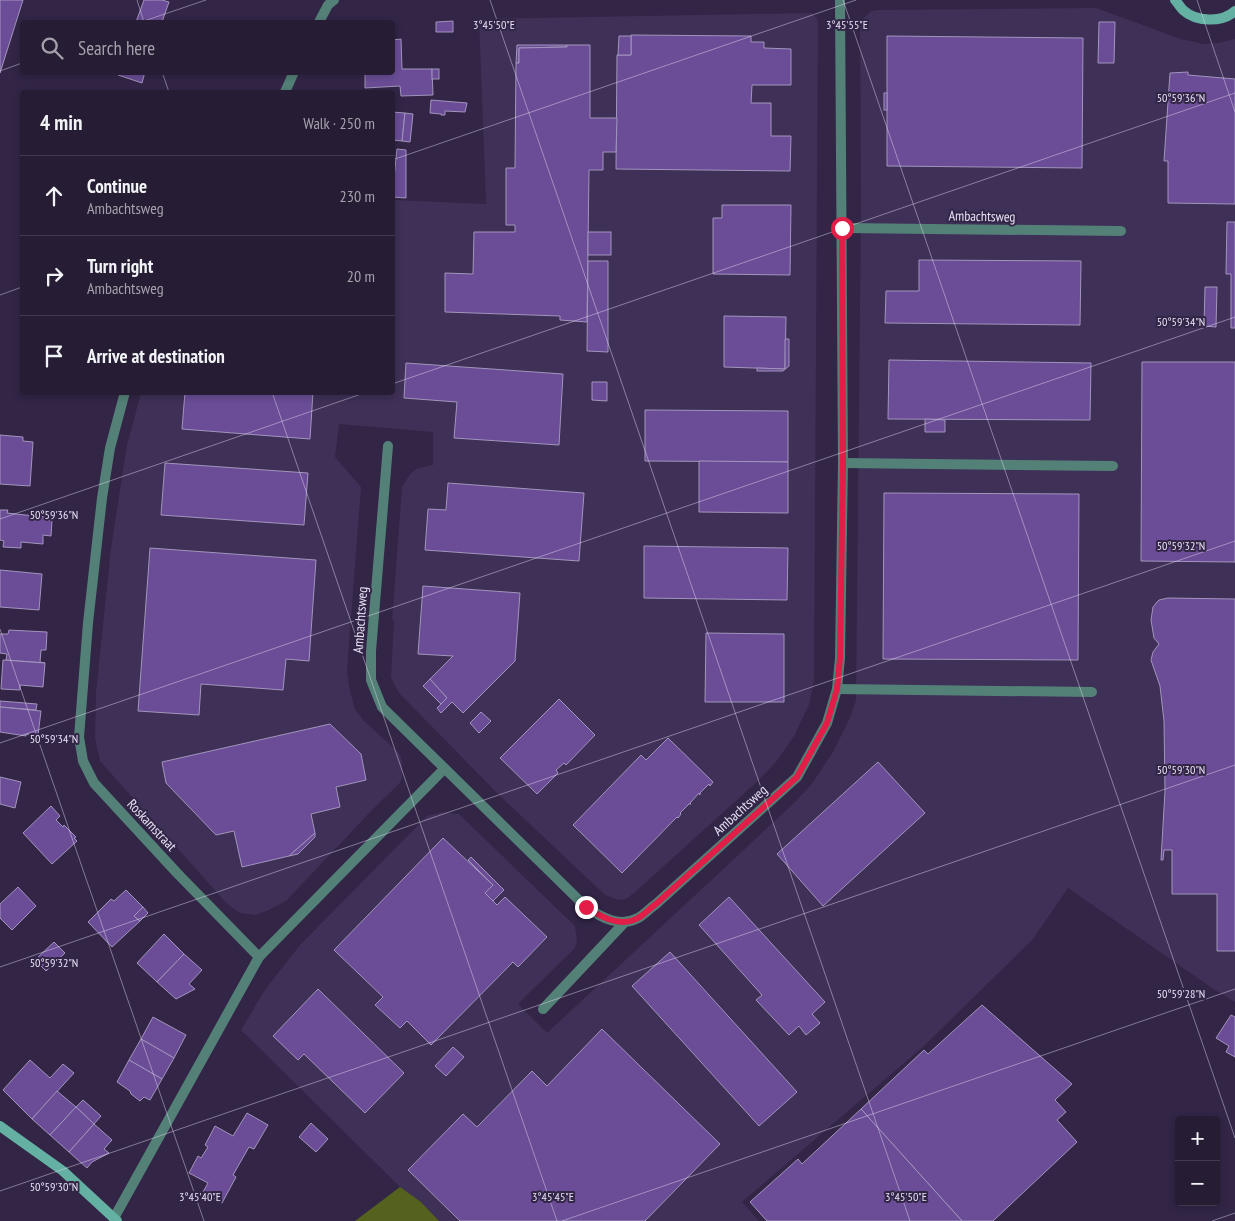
<!DOCTYPE html>
<meta charset="utf-8">
<style>
:root{--surface:#261c34;--page:#322940;--text:#f1f3f6;--muted:#a4a1ac;--line:#423a4f}
body{margin:0;font-family:"PT Sans Narrow",sans-serif;background:var(--page);color:var(--text)}
.controls{position:absolute;right:15px;bottom:15px;display:grid;overflow:hidden;border-radius:5px;box-shadow:0 2px 8px #0003}
.controls button{width:45px;height:45px;display:grid;place-items:center;padding:0;border:0;border-bottom:1px solid var(--line);background:var(--surface);color:var(--text);font:25px sans-serif}
.stop{position:absolute;width:15px;height:15px;margin:-11px;border:4px solid #e11d48;border-radius:50%;background:#fff}
.stop.end{background:#e11d48;border-color:#fff;box-shadow:0 1px 5px #0008}
.list{margin:0;padding:0;list-style:none}
h2{display:flex;justify-content:space-between;align-items:center;height:65px;margin:0;padding:0 20px;font-size:21px}
h2 small{font-size:16px;font-weight:400;color:var(--muted)}
.list li{display:grid;grid-template-columns:32px 1fr auto;gap:15px;align-items:center;box-sizing:border-box;height:80px;padding:0 20px;border-top:1px solid var(--line)}
.list b{display:block;font-size:19px;white-space:nowrap}
.list p{margin:0;font-size:16px;white-space:nowrap;color:var(--muted)}
.list em{font-size:16px;font-style:normal;color:var(--muted)}
.icon{flex:none;width:28px;height:28px;fill:none;stroke:currentColor;stroke-width:2;stroke-linecap:round;stroke-linejoin:round}
.map{position:relative;flex:none;width:1235px;height:1221px;overflow:hidden}
.search{position:absolute;background:var(--surface);box-shadow:0 2px 8px #0003;left:20px;top:20px;width:375px;height:55px;display:flex;align-items:center;gap:12px;box-sizing:border-box;padding:0 18px;border-radius:5px;color:var(--muted);font-size:19px}
.panel{position:absolute;background:var(--surface);box-shadow:0 2px 8px #0003;left:20px;top:90px;width:375px;height:305px;border-radius:5px}
.map>svg:first-child{display:block}
</style>
<div class="map">
<svg width="1235" height="1221" viewBox="0 0 1235 1221">
<rect width="100%" height="100%" fill="#322546"/>
<g fill="#3f3057">
<polygon points="1096,8 1181,39 1204,44 1218,43 1235,39 1235,1002 1212,988 1068,888 1033,939 924,1046 742,1202 759,1221 439,1221 421,1202 400,1187 241,1030 264,991 300,945 427,816 443,812 459,814 463,818 575,926 577,940 575,948 518,1004 547,1033 794,803 811,785 833,752 848,722 856,701 861,205 860,22 871,11 878,10"/>
<polygon points="811,13 817,18 818,24 814,680 809,705 794,736 776,762 759,780 633,894 626,899 618,900 605,895 498,794 400,694 395,686 391,677 394,621 392,620 402,487 410,474 418,468 433,465 433,432 339,424 335,457 361,487 347,670 349,687 355,709 363,720 399,753 402,761 402,778 399,784 373,809 286,901 269,910 256,915 240,913 227,904 100,761 95,738 96,692 111,548 127,445 141,393 392,392 393,200 486,204 479,19"/>
</g>
<polygon fill="#54621e" points="400,1187 421,1202 439,1221 355,1221"/>
<g fill="#6a4d96" stroke="#a295bd">
<polygon points="0,0 23,0 0,73"/>
<polygon points="144,0 162,0 169,2 162,22 136,22"/>
<polygon points="453,21 453,32 436,32 436,22"/>
<polygon points="1099,22 1115,22 1114,63 1098,63"/>
<polygon points="631,35 751,36 751,42 764,42 764,48 791,49 791,85 752,85 751,103 771,103 771,136 791,136 790,171 616,169 617,55 631,55"/>
<polygon points="619,36 631,36 631,55 618,55"/>
<polygon points="887,36 1083,38 1082,168 887,166"/>
<polygon points="401,39 402,69 432,69 433,95 401,96 400,86 365,88 365,72 392,72 392,40"/>
<polygon points="517,45 567,45 567,47 519,48 519,63 516,63"/>
<polygon points="567,45 590,45 590,118 617,118 616,152 603,152 603,170 589,170 587,322 560,320 560,316 445,312 445,273 473,274 474,232 515,232 515,225 506,225 506,168 515,168 516,63 519,63 519,48 567,47"/>
<rect x="432" y="69" width="7" height="10"/>
<polygon points="119,72 145,72 142,83 118,75"/>
<polygon points="1188,72 1188,75 1235,79 1235,204 1168,203 1168,161 1164,161 1170,73"/>
<rect x="884" y="93" width="3" height="17"/>
<polygon points="431,100 467,103 465,112 445,111 445,115 441,115 441,114 430,113"/>
<polygon points="392,112 405,113 402,141 392,140"/>
<polygon points="405,113 413,114 410,142 402,141"/>
<polygon points="397,149 406,150 406,198 392,197"/>
<polygon points="722,205 791,205 790,275 713,274 713,218 722,218"/>
<polygon points="1227,222 1235,222 1235,328 1231,328 1231,274 1226,274"/>
<rect x="588" y="232" width="23" height="23"/>
<polygon points="919,260 1081,261 1080,325 885,323 886,291 919,291"/>
<polygon points="588,261 608,261 608,352 587,351"/>
<polygon points="1205,287 1217,287 1216,327 1204,326"/>
<polygon points="724,316 786,317 785,369 724,367"/>
<polygon points="785,339 789,339 789,366 783,371 757,371 757,368 785,369"/>
<polygon points="889,360 1091,363 1090,420 888,419"/>
<polygon points="1142,362 1235,362 1235,562 1141,561"/>
<polygon points="406,363 563,374 559,445 454,438 457,402 404,398"/>
<polygon points="592,382 607,382 607,401 592,400"/>
<polygon points="185,392 313,392 310,439 182,429"/>
<polygon points="645,410 788,411 788,462 645,461"/>
<polygon points="925,419 945,420 945,432 925,432"/>
<polygon points="0,435 23,437 23,441 33,442 30,486 0,484"/>
<polygon points="699,461 788,462 788,513 699,512"/>
<polygon points="165,463 308,473 304,525 161,515"/>
<polygon points="448,483 584,493 579,561 425,550 428,509 446,510"/>
<polygon points="884,493 1079,494 1078,660 883,659"/>
<polygon points="0,510 8,510 7,513 44,517 44,520 52,520 51,536 43,535 43,544 21,542 21,548 3,547 4,541 0,540"/>
<polygon points="644,546 788,548 787,600 644,598"/>
<polygon points="150,548 316,560 309,661 286,659 283,690 201,684 199,715 138,711"/>
<polygon points="0,570 42,574 39,610 0,607"/>
<polygon points="423,586 520,593 515,661 463,713 452,702 441,713 437,708 447,698 430,679 453,656 418,654"/>
<polygon points="1168,598 1235,599 1235,951 1217,951 1217,894 1172,894 1172,850 1164,850 1163,860 1161,860 1165,791 1164,721 1160,686 1151,660 1153,652 1159,644 1154,638 1151,620 1153,607 1157,602 1159,600"/>
<polygon points="9,630 47,632 46,650 41,650 40,662 45,663 6,660 7,654 0,653 0,634 8,634"/>
<polygon points="706,633 784,634 784,702 705,702"/>
<polygon points="3,660 45,663 43,687 20,685 20,690 1,689"/>
<polygon points="430,679 447,698 441,704 423,686"/>
<polygon points="559,699 595,735 566,765 564,763 556,770 558,773 537,794 500,758"/>
<polygon points="0,701 37,704 36,710 0,707"/>
<polygon points="0,707 41,711 38,735 26,734 26,736 0,732"/>
<polygon points="481,712 491,721 479,733 470,723"/>
<polygon points="330,724 361,754 366,780 336,787 340,807 311,814 315,833 289,856 242,867 234,831 216,835 166,783 162,762"/>
<polygon points="668,738 713,782 710,786 709,784 700,793 700,795 699,793 690,803 691,804 689,804 680,813 681,814 678,818 677,817 622,873 573,825 641,755 646,760"/>
<polygon points="878,762 925,813 823,906 777,854"/>
<polygon points="0,777 21,782 15,808 0,804"/>
<polygon points="51,806 60,816 56,820 63,827 64,825 76,837 74,838 77,841 52,864 23,833"/>
<polygon points="315,833 315,837 298,854 289,856"/>
<polygon points="443,838 493,885 485,893 497,905 505,897 547,937 518,967 513,962 431,1045 407,1021 400,1028 375,1005 383,997 334,950"/>
<polygon points="471,857 504,890 493,901 485,893 493,885 468,860"/>
<polygon points="18,887 36,906 12,930 0,918 0,904"/>
<polygon points="126,890 143,907 134,916 140,921 112,947 88,922 111,899 114,901"/>
<polygon points="729,897 825,1002 812,1014 820,1023 806,1035 799,1026 789,1035 756,1000 762,995 699,925"/>
<polygon points="143,907 148,913 140,921 134,916"/>
<polygon points="164,934 184,954 157,982 137,963"/>
<polygon points="54,942 65,953 46,971 35,960"/>
<polygon points="670,952 797,1092 759,1126 632,986"/>
<polygon points="184,954 202,970 189,984 195,989 176,999 157,982"/>
<polygon points="318,989 404,1073 365,1113 304,1054 298,1060 273,1036"/>
<polygon points="982,1005 1072,1084 1055,1100 1066,1112 1057,1120 1077,1142 993,1221 962,1221 861,1109 924,1050 928,1054"/>
<polygon points="1231,1015 1235,1017 1235,1057 1226,1052 1229,1046 1216,1038"/>
<polygon points="153,1017 186,1035 174,1058 141,1039"/>
<polygon points="602,1029 720,1144 645,1221 460,1221 408,1170 463,1114 477,1127 532,1071 547,1086"/>
<polygon points="141,1039 174,1058 162,1079 129,1060"/>
<polygon points="453,1047 464,1057 446,1076 435,1066"/>
<polygon points="30,1060 50,1078 63,1064 74,1073 32,1119 3,1090"/>
<polygon points="129,1060 162,1079 150,1100 144,1097 140,1101 131,1094 130,1091 117,1082"/>
<polygon points="57,1091 76,1107 50,1135 32,1119"/>
<polygon points="83,1100 101,1116 94,1124 76,1107"/>
<polygon points="76,1107 94,1124 69,1152 50,1135"/>
<polygon points="861,1109 962,1221 767,1221 750,1202 798,1159 802,1164"/>
<polygon points="247,1113 268,1125 254,1149 249,1147 233,1175 236,1177 222,1203 203,1192 208,1183 189,1173 198,1156 201,1158 208,1147 205,1145 215,1126 233,1136"/>
<polygon points="311,1123 328,1139 316,1152 299,1137"/>
<polygon points="94,1124 112,1140 104,1149 109,1153 92,1162 87,1168 69,1152"/>
</g>
<g fill="none" stroke-linecap="round" stroke-linejoin="round">
<g stroke="#538178" stroke-width="10">
<polyline points="319,22 328,5 334,0"/>
<polyline points="285,92 294,72"/>
<polyline points="843,228 1121,231"/>
<path d="M388,446L371,651V680L382,707L586,907C601,917 619,928 638,918C644,915 650,908 656,904L797,777L827,723L837,689L840,658L843,463L840,0"/>
<polyline points="843,463 1113,466"/>
<polyline points="837,689 1092,692"/>
<polyline points="259,957 444,769"/>
<polyline points="543,1009 624,923"/>
<polyline points="114,1218 259,957 177,873 94,783 83,761 79,737 88,623 102,498 110,448 125,392"/>
</g>
<g stroke="#64b0a2" stroke-width="10">
<path d="M1175,0C1178,3 1180,7 1183,10C1196,22 1222,23 1235,11"/>
<polyline points="0,1126 63,1171 117,1221"/>
</g>
</g>
<g fill="none" stroke-linecap="round" stroke-linejoin="round">
<path stroke="#e11d48" stroke-width="6" d="M586,907C601,917 620,928 638,918C644,915 650,908 656,904L797,777L827,723L837,689L840,658L843,463L842,228"/>
</g>
<path fill="none" stroke="#e8e1f6" stroke-width="1" stroke-opacity="0.45" d="M137,0L144,22M490,0L910,1221M843,0L1235,1138M1197,0L1235,112M141,22L206,0M0,71L22,63M162,72L169,92M392,160L856,0M0,295L22,287M392,384L1235,93M272,392L557,1221M0,519L367,392M0,629L204,1221M0,743L1235,317M0,967L1235,541M0,1191L1235,765M562,1221L1235,989M1212,1221L1235,1213"/>
<g text-anchor="middle" dominant-baseline="central" stroke-width="4" stroke-linejoin="round" paint-order="stroke">
<g font-size="14" fill="#e8e1f6" stroke="#322546">
<text transform="translate(982 216) rotate(1)">Ambachtsweg</text>
<text transform="translate(360 620) rotate(-86)">Ambachtsweg</text>
<text transform="translate(740 810) rotate(-42)">Ambachtsweg</text>
<text transform="translate(152 825) rotate(47)">Roskamstraat</text>
</g>
</g>
<g font-size="12" text-anchor="middle" fill="#e8e1f6" stroke="#322546" stroke-width="4" stroke-linejoin="round" paint-order="stroke">
<text x="494" y="29">3°45'50"E</text>
<text x="847" y="29">3°45'55"E</text>
<text x="1181" y="102">50°59'36"N</text>
<text x="1181" y="326">50°59'34"N</text>
<text x="54" y="519">50°59'36"N</text>
<text x="1181" y="550">50°59'32"N</text>
<text x="54" y="743">50°59'34"N</text>
<text x="1181" y="774">50°59'30"N</text>
<text x="54" y="967">50°59'32"N</text>
<text x="1181" y="998">50°59'28"N</text>
<text x="54" y="1191">50°59'30"N</text>
<text x="200" y="1201">3°45'40"E</text>
<text x="553" y="1201">3°45'45"E</text>
<text x="906" y="1201">3°45'50"E</text>
</g>
</svg>
<div class="controls">
<button>+</button>
<button>−</button>
</div>
<div class="stop" style="left:842px;top:228px"></div>
<div class="stop end" style="left:586px;top:907px"></div>
<div class="search"><svg class="icon" aria-label="search" viewBox="0 0 24 24"><circle cx="10" cy="10" r="6"/><path d="M15 15l6 6"/></svg>Search here</div>
<section class="panel">
<h2>4 min<small>Walk · 250 m</small></h2>
<ul class="list">
<li><svg class="icon" aria-label="ahead" viewBox="0 0 24 24"><path d="M12 20V5M6 11l6-6 6 6"/></svg><div><b>Continue</b><p>Ambachtsweg</p></div><em>230 m</em></li>
<li><svg class="icon" aria-label="right" viewBox="0 0 24 24"><path d="M7 20v-9h11M14 6l5 5-5 5"/></svg><div><b>Turn right</b><p>Ambachtsweg</p></div><em>20 m</em></li>
<li><svg class="icon" aria-label="arrive" viewBox="0 0 24 24"><path d="M6 21V4h12l-3 4 3 4H6"/></svg><div><b>Arrive at destination</b></div></li>
</ul>
</section>
</div>
